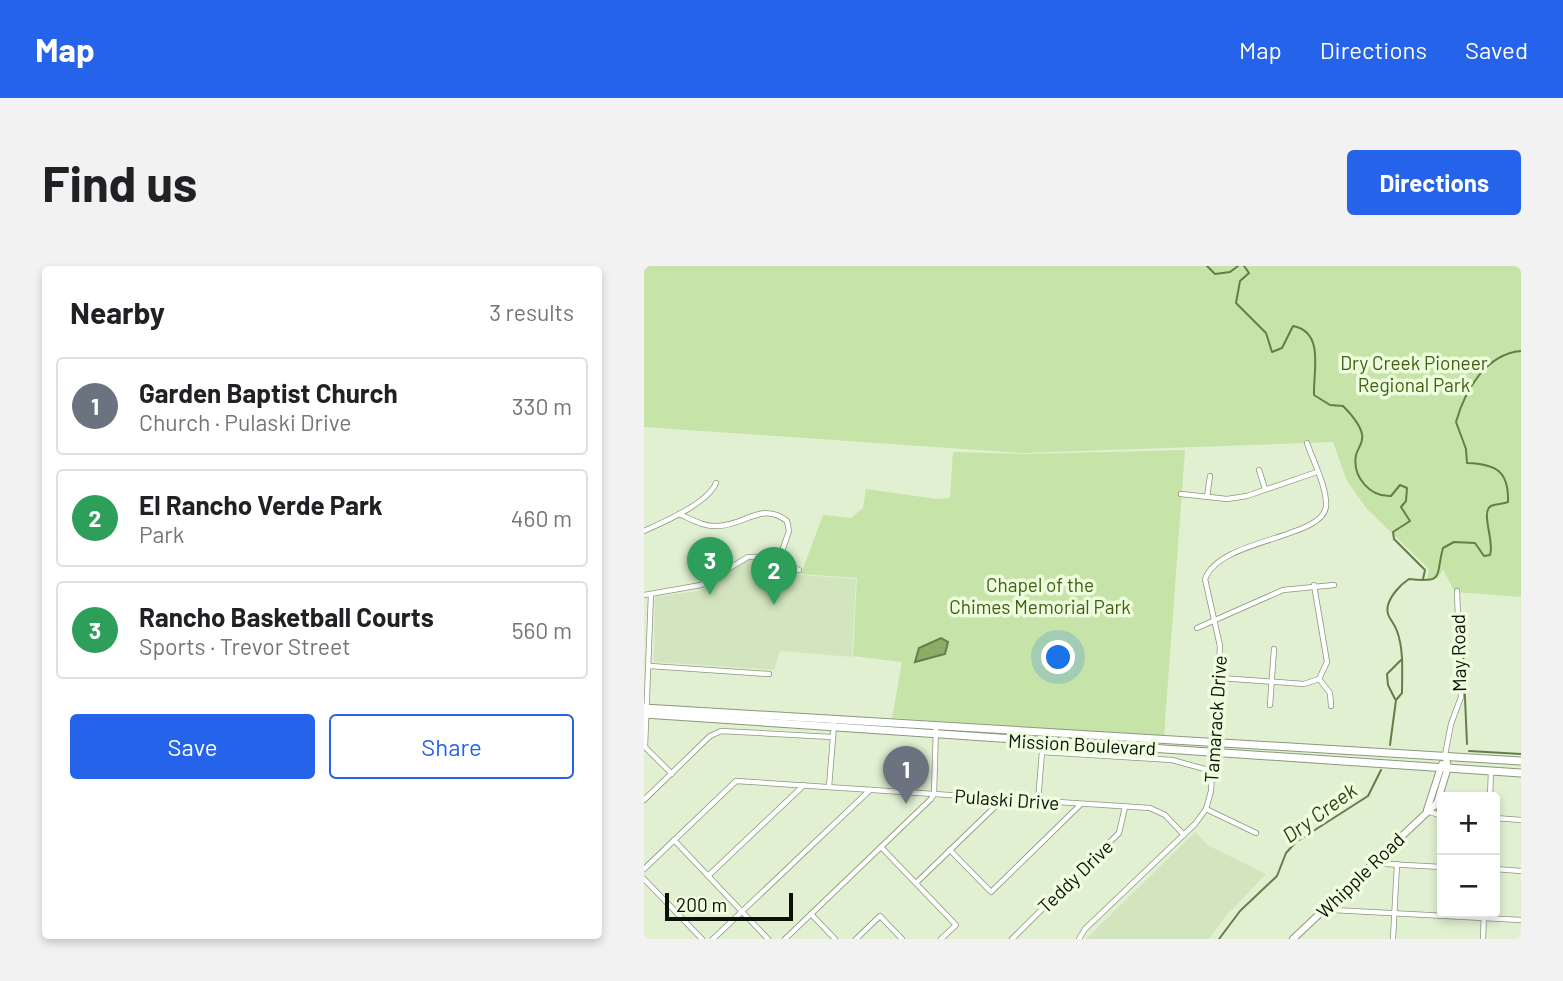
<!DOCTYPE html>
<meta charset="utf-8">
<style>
:root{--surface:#fff;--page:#f2f2f2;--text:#202124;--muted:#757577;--line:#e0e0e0;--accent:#2563eb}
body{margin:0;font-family:Barlow,sans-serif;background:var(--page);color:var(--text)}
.controls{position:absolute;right:21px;bottom:21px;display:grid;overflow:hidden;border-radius:7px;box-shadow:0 4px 10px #0003}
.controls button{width:63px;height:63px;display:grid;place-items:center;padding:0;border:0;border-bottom:2px solid var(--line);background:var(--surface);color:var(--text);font:35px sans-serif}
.scale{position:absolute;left:21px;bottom:18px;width:128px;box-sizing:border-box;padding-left:7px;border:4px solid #0c1107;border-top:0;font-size:19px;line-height:24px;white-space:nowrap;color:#0c1107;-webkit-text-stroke:5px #edfdde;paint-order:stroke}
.you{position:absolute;left:415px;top:392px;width:24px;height:24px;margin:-18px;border:5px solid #fff;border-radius:50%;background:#1a73e8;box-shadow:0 0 0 10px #1a73e833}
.badge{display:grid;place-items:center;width:46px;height:46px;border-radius:50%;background:var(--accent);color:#fff;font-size:23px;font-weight:700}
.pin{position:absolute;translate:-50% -58px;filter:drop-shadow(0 2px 4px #0008)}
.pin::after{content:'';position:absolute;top:37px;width:24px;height:21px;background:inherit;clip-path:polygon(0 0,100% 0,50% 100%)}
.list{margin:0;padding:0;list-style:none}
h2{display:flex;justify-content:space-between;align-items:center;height:91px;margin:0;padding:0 28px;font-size:30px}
h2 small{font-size:23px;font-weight:400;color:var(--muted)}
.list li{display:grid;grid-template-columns:46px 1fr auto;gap:21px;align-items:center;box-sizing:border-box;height:98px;margin:0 14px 14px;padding:0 14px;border:2px solid var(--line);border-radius:7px}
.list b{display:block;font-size:26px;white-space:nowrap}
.list p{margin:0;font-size:23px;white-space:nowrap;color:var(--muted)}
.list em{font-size:23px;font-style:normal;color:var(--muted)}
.actions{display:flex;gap:14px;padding:21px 28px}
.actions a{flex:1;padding:16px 0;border:2px solid var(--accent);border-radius:7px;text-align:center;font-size:24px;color:var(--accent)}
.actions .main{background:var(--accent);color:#fff}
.map{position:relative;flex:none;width:877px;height:673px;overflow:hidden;border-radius:7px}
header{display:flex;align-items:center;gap:42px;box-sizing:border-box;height:98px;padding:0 35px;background:var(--accent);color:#fff}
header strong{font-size:33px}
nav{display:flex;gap:38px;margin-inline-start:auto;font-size:24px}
.intro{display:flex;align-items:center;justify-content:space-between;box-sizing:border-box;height:168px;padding:0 42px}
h1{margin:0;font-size:49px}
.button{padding:18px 32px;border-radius:7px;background:var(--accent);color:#fff;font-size:24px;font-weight:700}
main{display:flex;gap:42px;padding:0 42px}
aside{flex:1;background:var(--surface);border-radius:7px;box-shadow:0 4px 10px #0003}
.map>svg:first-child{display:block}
</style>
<header>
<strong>Map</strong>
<nav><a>Map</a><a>Directions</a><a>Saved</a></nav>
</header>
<div class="intro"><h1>Find us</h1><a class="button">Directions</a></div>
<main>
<aside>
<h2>Nearby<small>3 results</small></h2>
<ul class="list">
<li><span class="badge" style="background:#6b7280">1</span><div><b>Garden Baptist Church</b><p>Church · Pulaski Drive</p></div><em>330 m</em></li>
<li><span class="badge" style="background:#2e9e5b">2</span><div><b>El Rancho Verde Park</b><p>Park</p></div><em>460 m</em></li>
<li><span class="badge" style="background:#2e9e5b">3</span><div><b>Rancho Basketball Courts</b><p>Sports · Trevor Street</p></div><em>560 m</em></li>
</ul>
<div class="actions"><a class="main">Save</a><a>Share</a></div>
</aside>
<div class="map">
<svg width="877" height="673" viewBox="0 0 877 673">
<rect width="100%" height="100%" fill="#e0f0d1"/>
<g fill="#d2e5bf">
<polygon points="107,292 157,309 212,313 208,391 136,385 130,404 10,396 11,331 55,325"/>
<polygon points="551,566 565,580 622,608 581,651 565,673 442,673"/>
</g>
<g fill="#c6e3a8">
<polygon points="0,0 877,0 877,331 811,326 799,304 793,313 783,314 785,303 723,243 703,215 689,176 379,187 0,161"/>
<polygon points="541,184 520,470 248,452 258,396 209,390 213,312 157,308 179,249 207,252 219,242 222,223 292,233 306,232 309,186 385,188"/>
</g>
<polygon fill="#8bad65" stroke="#657e49" stroke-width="2" points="297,372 304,376 301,388 271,396 275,382"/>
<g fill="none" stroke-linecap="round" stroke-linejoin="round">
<g stroke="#657e49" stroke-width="2">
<polyline points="563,0 571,8 586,6 594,0"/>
<path d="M600,0L605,7L596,15L592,37L622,67L628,86L638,82L649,60C681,66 669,106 670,129L686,139L699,140C706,147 716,159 718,168C720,177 714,181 712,189C708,211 726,231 747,230L756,219L763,222L762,235L757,241L766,255L749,266L750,273L781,304L779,313"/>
<polyline points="818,364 823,478"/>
<polyline points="751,433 744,419 743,408 757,394"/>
<path d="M746,479L752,434L758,427C758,407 760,384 753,365C750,355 741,351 744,339C747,329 756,319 765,313C801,317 791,311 799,282L810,276L831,277L840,290L846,289C851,276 836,246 847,240C851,238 859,238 864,236C865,205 852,198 823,197L822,183L812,156C821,124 842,88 877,85"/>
<polyline points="825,485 877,488"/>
<polyline points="575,673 596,645 633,610 642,587 652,576 724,530 737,504"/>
</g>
<defs>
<g id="minor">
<polyline points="615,204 621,223"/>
<polyline points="537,228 583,233 603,230 673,206"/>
<polyline points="563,231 566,210"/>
<path d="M35,248C47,253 60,261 73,260C101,260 117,235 143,255L145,265L134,297"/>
<path d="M0,265C20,256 64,237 72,217"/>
<polyline points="7,328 1,481 28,508"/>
<polyline points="0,329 57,319 104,291 117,291 155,304"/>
<polyline points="553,362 639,324 690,319"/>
<polyline points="6,400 125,408"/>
<polyline points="576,412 660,418 675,413 683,396 670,319"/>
<polyline points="675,413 686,427 687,440"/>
<polyline points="626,439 630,383"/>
<polyline points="801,489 807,458 817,431 813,325"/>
<polyline points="185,521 190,459"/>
<polyline points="846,531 847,505"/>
<polyline points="0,534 66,470 77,465 188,471"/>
<polyline points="394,535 398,486 528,494 568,505"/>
<polyline points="562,543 612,567"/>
<polyline points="783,545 798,550"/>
<polyline points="851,552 877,554"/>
<polyline points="30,574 124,673"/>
<polyline points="237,581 312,659 297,673"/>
<polyline points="306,584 347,626 436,539"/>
<polyline points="734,593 742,598 798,601"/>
<polyline points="0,603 92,515 506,542 521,549 540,569"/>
<polyline points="851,603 877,605"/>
<polyline points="64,610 160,519"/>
<polyline points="0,613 58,673"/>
<polyline points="272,617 359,533"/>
<polyline points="683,641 689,644 877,654"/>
<polyline points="167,648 191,673"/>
<polyline points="69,673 226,524"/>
<polyline points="141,673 287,533 290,528 292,461"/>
<polyline points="212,673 236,650 258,673"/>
<polyline points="368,673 475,567 481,541"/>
<path d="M435,673L441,663L551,558L562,543L567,525L576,380L561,313C576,272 680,273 682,240C683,221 669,195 663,177"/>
<polyline points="749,673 753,598"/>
<polyline points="839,673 840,647"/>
</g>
<g id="secondary">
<polyline points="793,537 798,547"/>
<polyline points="783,544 798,498"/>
<polyline points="649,673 793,537 804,501 801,489"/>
</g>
<g id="primary">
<polyline points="0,442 877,495"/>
<polyline points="0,448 877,507"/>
</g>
</defs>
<use href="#minor" stroke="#8a987c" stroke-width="6"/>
<use href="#secondary" stroke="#8a987c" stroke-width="8"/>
<use href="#primary" stroke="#8a987c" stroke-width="9"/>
<use href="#minor" stroke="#fff" stroke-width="4.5"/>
<use href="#secondary" stroke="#fff" stroke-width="6"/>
<use href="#primary" stroke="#fff" stroke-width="7"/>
</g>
<g text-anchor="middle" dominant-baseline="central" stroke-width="7" stroke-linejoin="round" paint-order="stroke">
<g font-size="19" fill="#415f11" stroke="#edfdde">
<text x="770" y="96">Dry Creek Pioneer<tspan x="770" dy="22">Regional Park</tspan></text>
<text x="396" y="318">Chapel of the<tspan x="396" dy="22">Chimes Memorial Park</tspan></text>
</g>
<g font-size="19" fill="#0c1107" stroke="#edfdde">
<text transform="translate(814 387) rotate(-91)">May Road</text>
<text transform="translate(571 453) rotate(-86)">Tamarack Drive</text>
<text transform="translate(438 478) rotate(3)">Mission Boulevard</text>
<text transform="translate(363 533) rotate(4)">Pulaski Drive</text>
<text transform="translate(716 609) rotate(-44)">Whipple Road</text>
<text transform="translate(431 610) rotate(-44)">Teddy Drive</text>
</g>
<g font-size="21" font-style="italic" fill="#2d430e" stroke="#edfdde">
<text transform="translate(675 546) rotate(-36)">Dry Creek</text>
</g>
</g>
</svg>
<div class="controls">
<button>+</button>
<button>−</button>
</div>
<div class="scale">200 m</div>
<div class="you"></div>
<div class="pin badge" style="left:262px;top:538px;background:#6b7280">1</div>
<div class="pin badge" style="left:130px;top:339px;background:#2e9e5b">2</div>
<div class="pin badge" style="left:66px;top:329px;background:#2e9e5b">3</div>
</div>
</main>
